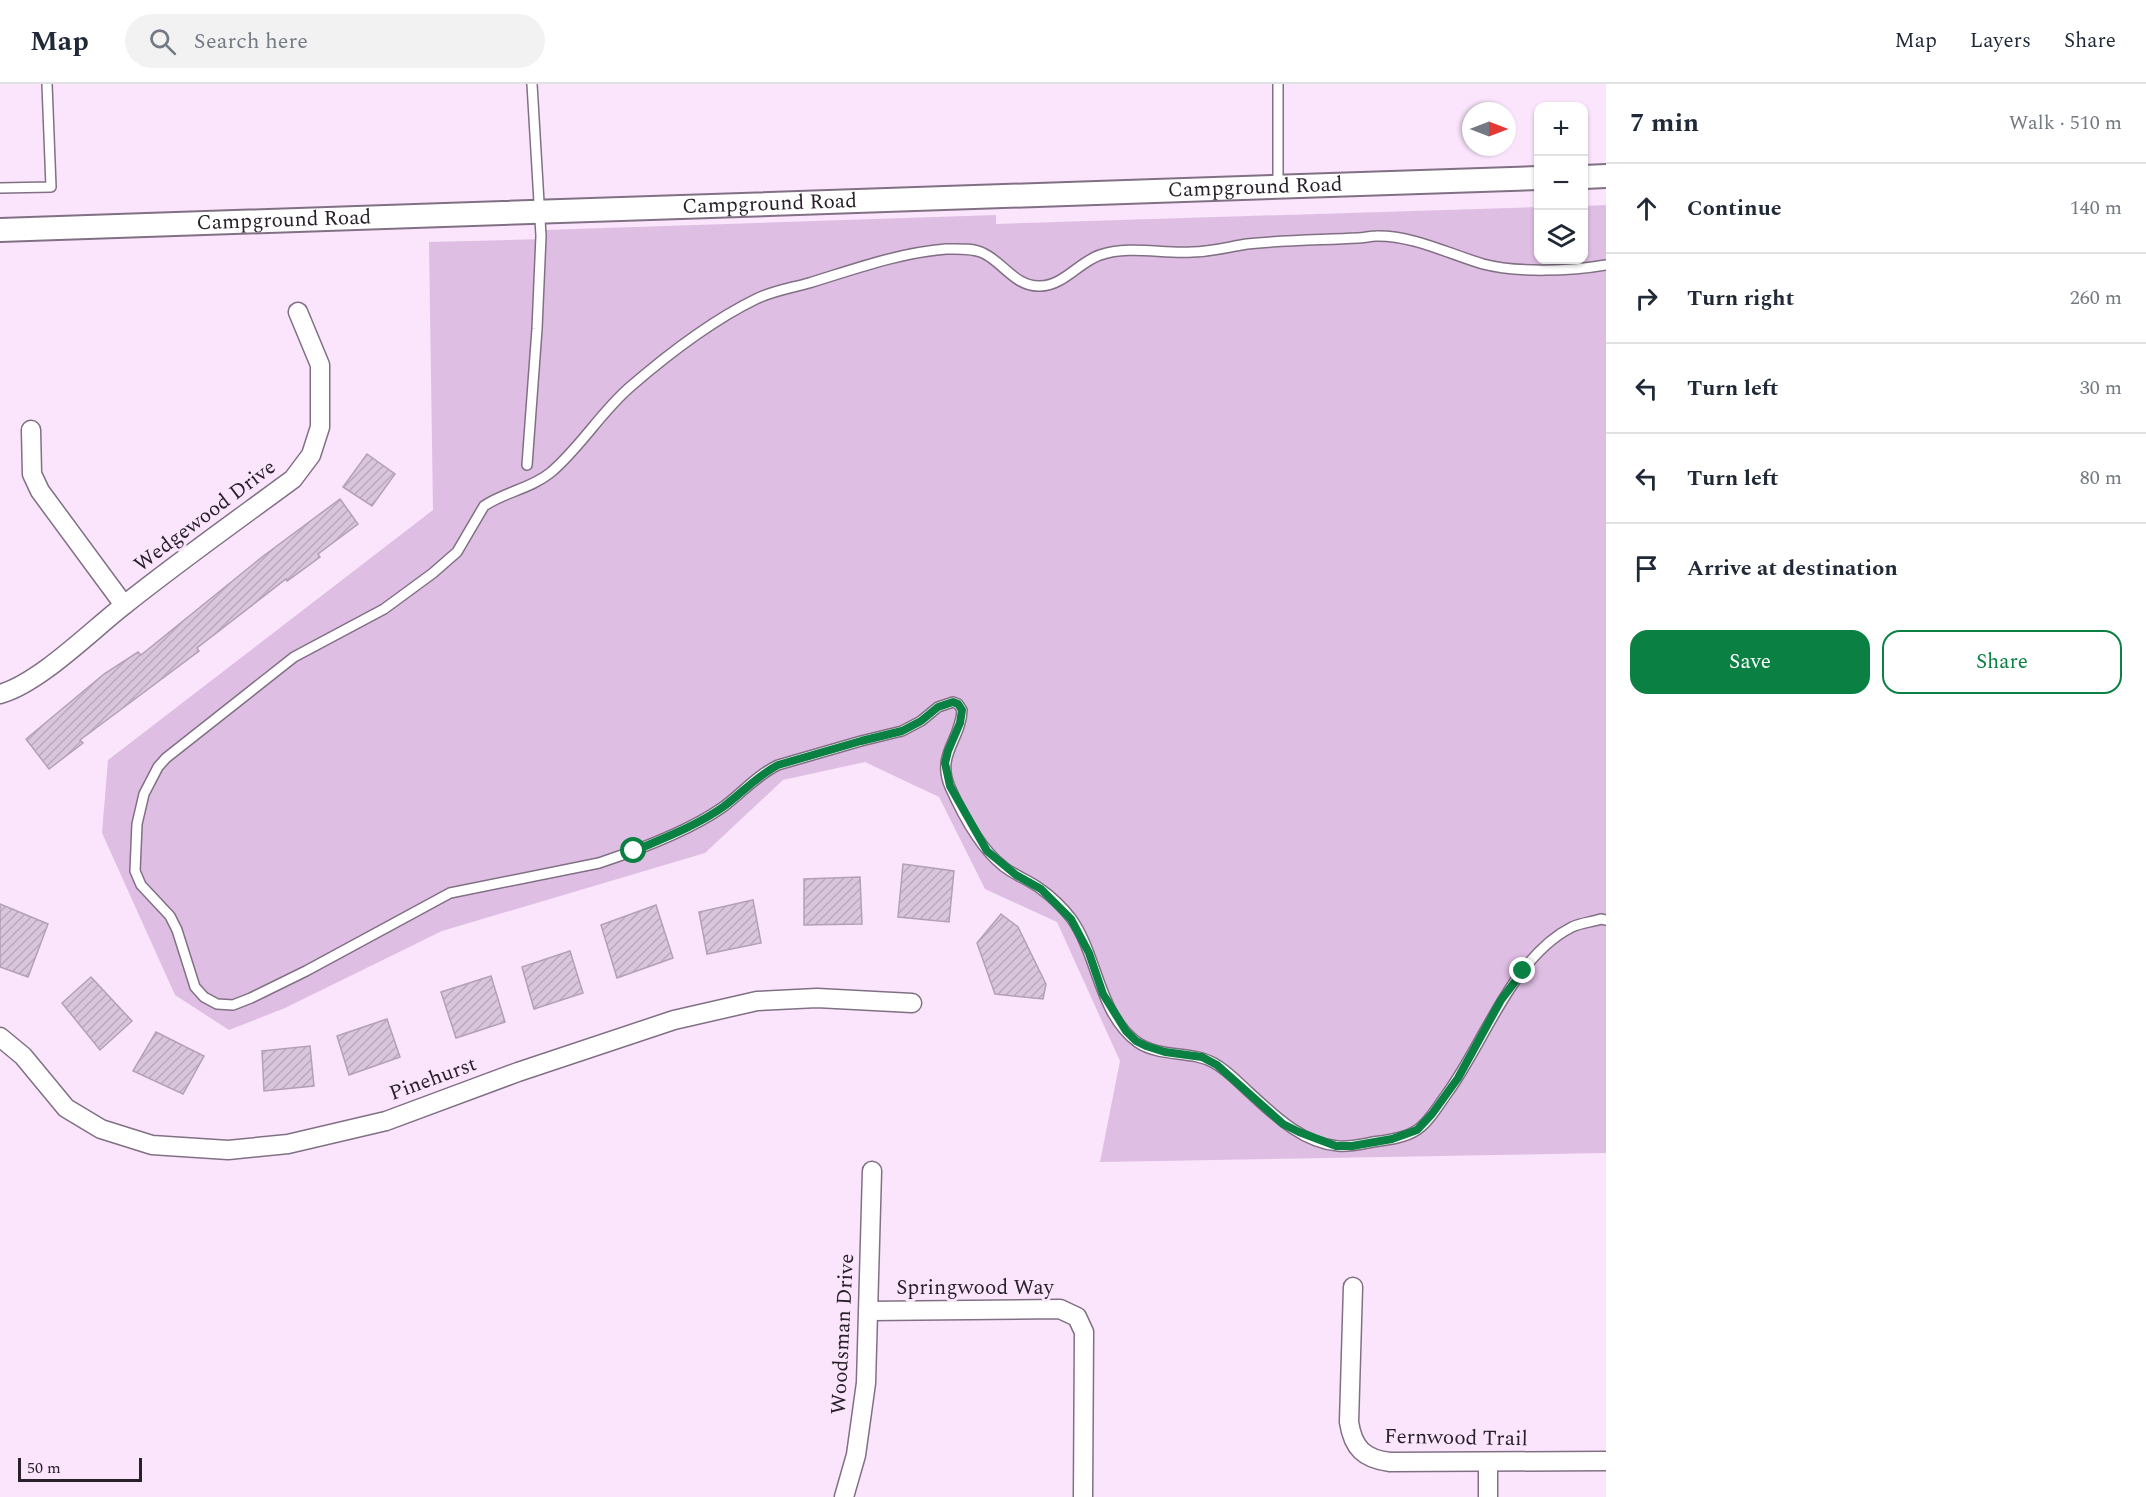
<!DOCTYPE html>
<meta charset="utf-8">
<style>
:root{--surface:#fff;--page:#f2f2f3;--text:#1f2937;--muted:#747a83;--line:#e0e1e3;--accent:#0b8043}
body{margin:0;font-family:Spectral,serif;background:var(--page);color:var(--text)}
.controls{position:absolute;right:18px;top:18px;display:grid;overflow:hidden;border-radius:12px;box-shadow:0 2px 4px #0004}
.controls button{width:54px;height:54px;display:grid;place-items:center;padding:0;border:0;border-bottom:2px solid var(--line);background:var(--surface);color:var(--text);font:30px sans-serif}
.compass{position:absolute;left:1462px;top:18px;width:54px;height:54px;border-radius:50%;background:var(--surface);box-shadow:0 2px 4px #0004;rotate:90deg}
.scale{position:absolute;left:18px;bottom:15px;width:124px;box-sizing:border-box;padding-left:6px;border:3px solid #282129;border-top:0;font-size:16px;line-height:21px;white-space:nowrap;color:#282129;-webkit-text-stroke:4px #fae5fd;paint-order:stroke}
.stop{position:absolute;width:18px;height:18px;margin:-14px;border:4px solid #0b8043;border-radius:50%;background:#fff}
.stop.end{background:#0b8043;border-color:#fff;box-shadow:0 2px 6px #0008}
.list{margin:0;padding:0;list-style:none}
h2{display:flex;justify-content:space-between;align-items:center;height:78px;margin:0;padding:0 24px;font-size:26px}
h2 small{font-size:20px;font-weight:400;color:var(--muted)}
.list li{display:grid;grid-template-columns:39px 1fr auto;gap:18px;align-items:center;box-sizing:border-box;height:90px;padding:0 24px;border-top:2px solid var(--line)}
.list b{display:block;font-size:22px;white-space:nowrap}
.list em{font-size:20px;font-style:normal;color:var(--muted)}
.actions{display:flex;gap:12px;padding:18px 24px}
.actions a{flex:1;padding:14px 0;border:2px solid var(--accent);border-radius:18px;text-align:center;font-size:21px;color:var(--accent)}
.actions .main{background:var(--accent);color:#fff}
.icon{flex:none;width:33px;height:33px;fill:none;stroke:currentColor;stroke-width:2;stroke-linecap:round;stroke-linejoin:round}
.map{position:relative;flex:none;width:1606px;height:1413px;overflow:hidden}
header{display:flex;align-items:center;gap:36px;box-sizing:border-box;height:84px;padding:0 30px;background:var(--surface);border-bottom:2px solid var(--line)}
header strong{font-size:28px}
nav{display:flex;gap:33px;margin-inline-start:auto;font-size:21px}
.search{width:420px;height:54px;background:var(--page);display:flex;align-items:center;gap:15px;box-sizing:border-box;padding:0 21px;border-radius:33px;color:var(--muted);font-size:22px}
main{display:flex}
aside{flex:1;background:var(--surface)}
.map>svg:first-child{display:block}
</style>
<header>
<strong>Map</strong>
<div class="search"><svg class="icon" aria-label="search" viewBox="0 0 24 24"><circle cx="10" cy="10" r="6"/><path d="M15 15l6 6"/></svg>Search here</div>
<nav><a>Map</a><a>Layers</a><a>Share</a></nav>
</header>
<main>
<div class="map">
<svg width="1606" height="1413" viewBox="0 0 1606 1413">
<defs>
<pattern id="building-hatch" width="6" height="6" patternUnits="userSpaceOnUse" patternTransform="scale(1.5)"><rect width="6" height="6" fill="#d9c5dc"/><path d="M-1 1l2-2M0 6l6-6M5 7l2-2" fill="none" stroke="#baa9bd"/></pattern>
</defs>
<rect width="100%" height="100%" fill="#fae5fd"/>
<polygon fill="#dfbee4" points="1606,121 1606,1069 1100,1078 1120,977 1057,838 985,805 939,713 865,678 783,696 705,769 442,847 285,924 229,946 175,911 102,749 108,676 433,426 429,158 544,155 545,146 996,131 996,140 1538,123 1538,176 1584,176 1584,122"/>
<g fill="url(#building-hatch)" stroke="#b3a0b6" stroke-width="1.5">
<polygon points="367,370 395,390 372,422 343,403"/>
<polygon points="340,415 358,440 318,470 320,473 287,497 286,495 197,564 199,567 80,656 83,659 49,685 26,655 104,590 138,568 141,571 262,473"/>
<polygon points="903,780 954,787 949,838 898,833"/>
<polygon points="860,793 862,840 804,841 804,795"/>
<polygon points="753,816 761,859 707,870 699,828"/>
<polygon points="0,820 48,840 28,893 0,883"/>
<polygon points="656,821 673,874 617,894 601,841"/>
<polygon points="1001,830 1018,843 1046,900 1043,915 995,910 977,859"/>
<polygon points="570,867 583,909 534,925 522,883"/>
<polygon points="491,892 505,938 456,954 441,908"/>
<polygon points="91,893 132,937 100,966 62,919"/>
<polygon points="387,935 400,973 349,991 337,952"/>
<polygon points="156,948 204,972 183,1010 133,987"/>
<polygon points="310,962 314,1002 264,1007 262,967"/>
</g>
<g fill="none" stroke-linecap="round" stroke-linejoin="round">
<defs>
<g id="service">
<polyline points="1278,0 1278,102"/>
<polyline points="0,104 51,103 47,0"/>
<path d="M1606,181C1572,187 1517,189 1483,180C1449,170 1412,151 1376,152C1370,152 1364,154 1358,154C1321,156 1284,156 1247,160C1228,163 1210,168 1192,168C1162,170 1129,161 1100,171C1079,178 1063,202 1040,202C1015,203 1003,178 983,169C973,164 958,165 946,165C898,169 855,185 809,199C791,204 772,207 756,215C711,237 667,271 630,303C600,329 580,364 550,389C530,405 504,408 484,422L457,468L433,489L384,525L294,573L166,674L158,683L144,710L137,740L135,787L141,801L170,832L177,846L195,903L204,913L217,920L233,921L251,914L306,887L450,809L599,779C638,766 689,747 723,723C742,709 757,691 778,681L861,657L902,647L921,637L938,623L953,618L958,620L962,626C961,656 936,670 950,703C962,730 980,764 1003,782C1015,792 1030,796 1042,806C1052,813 1063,824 1071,834C1098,871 1098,929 1137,958C1160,974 1191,966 1214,979C1227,986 1238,998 1249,1008C1274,1031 1302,1059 1338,1062C1350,1063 1362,1060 1373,1058C1387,1056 1405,1054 1417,1046C1429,1038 1438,1022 1446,1011C1484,960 1512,873 1572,843C1580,839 1592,838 1601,835L1606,836"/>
<polyline points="527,381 537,245 541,152 532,0"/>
</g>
<g id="minor">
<polyline points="31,346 32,390 40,407 124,521"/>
<path d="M0,610C38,600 90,548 123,522C178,478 236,437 293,395L311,371L320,343V281L298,228"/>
<polyline points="0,953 23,972 66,1024 101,1045 152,1061 228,1066 288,1060 386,1037 518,988 674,936 757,917 817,914 912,919"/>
<path d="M1353,1203L1349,1338C1353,1364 1364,1375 1390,1378L1606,1377"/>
<polyline points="869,1227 1060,1225 1077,1233 1084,1248 1083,1413"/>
<polyline points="1488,1378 1488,1413"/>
<polyline points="844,1413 856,1371 866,1299 872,1087"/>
</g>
<g id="tertiary">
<polyline points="1584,93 1606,92"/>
<path id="s1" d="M0,146L1538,94"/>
</g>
</defs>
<use href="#service" stroke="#817084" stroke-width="12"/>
<use href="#minor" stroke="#817084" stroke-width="21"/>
<use href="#tertiary" stroke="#817084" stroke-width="26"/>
<use href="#service" stroke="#fff" stroke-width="9"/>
<use href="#minor" stroke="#fff" stroke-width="18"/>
<use href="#tertiary" stroke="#fff" stroke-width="22"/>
</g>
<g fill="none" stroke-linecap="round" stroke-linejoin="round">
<path stroke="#0b8043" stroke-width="8" d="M634,767C664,754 696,742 723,723C742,709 757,692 778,681L861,657L902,647L921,637L938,623L953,618L958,620L962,626L960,639L948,667L945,679L950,702L987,767L1016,791L1041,805L1071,835L1089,869L1103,910L1126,947L1136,957L1146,962L1165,968L1202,973L1217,981L1283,1040L1299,1048L1336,1062H1352L1392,1055L1417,1046L1432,1030L1458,994L1501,916L1523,887"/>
</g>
<g text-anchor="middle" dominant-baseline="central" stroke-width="6" stroke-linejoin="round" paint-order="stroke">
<g font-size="21" fill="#282129" stroke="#fae5fd">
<text stroke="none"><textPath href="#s1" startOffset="1256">Campground Road</textPath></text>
<text stroke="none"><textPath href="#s1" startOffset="770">Campground Road</textPath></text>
<text stroke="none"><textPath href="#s1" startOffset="284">Campground Road</textPath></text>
<text transform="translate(205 432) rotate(-37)">Wedgewood Drive</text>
<text transform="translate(433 995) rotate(-20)">Pinehurst</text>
<text x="975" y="1204">Springwood Way</text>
<text transform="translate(843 1250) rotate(-87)">Woodsman Drive</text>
<text transform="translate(1456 1354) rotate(1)">Fernwood Trail</text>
</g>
</g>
</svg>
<div class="controls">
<button>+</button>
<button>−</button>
<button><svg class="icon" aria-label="layers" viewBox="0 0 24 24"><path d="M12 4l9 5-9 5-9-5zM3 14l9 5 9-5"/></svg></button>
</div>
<svg class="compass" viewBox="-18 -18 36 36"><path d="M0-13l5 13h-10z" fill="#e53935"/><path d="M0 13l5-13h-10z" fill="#747a83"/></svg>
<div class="scale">50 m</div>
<div class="stop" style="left:634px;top:767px"></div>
<div class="stop end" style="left:1523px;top:887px"></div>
</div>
<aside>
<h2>7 min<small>Walk · 510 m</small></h2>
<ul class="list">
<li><svg class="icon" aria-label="ahead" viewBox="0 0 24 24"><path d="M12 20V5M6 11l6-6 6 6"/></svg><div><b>Continue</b></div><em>140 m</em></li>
<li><svg class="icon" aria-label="right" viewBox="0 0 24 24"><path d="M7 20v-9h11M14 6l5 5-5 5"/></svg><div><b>Turn right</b></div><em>260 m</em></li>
<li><svg class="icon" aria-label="left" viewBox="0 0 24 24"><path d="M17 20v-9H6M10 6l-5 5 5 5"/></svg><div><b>Turn left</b></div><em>30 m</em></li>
<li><svg class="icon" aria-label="left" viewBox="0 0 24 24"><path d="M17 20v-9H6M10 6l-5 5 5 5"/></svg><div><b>Turn left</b></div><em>80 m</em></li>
<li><svg class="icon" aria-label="arrive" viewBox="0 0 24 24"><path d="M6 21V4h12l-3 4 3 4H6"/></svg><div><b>Arrive at destination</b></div></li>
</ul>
<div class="actions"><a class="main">Save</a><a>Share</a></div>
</aside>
</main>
